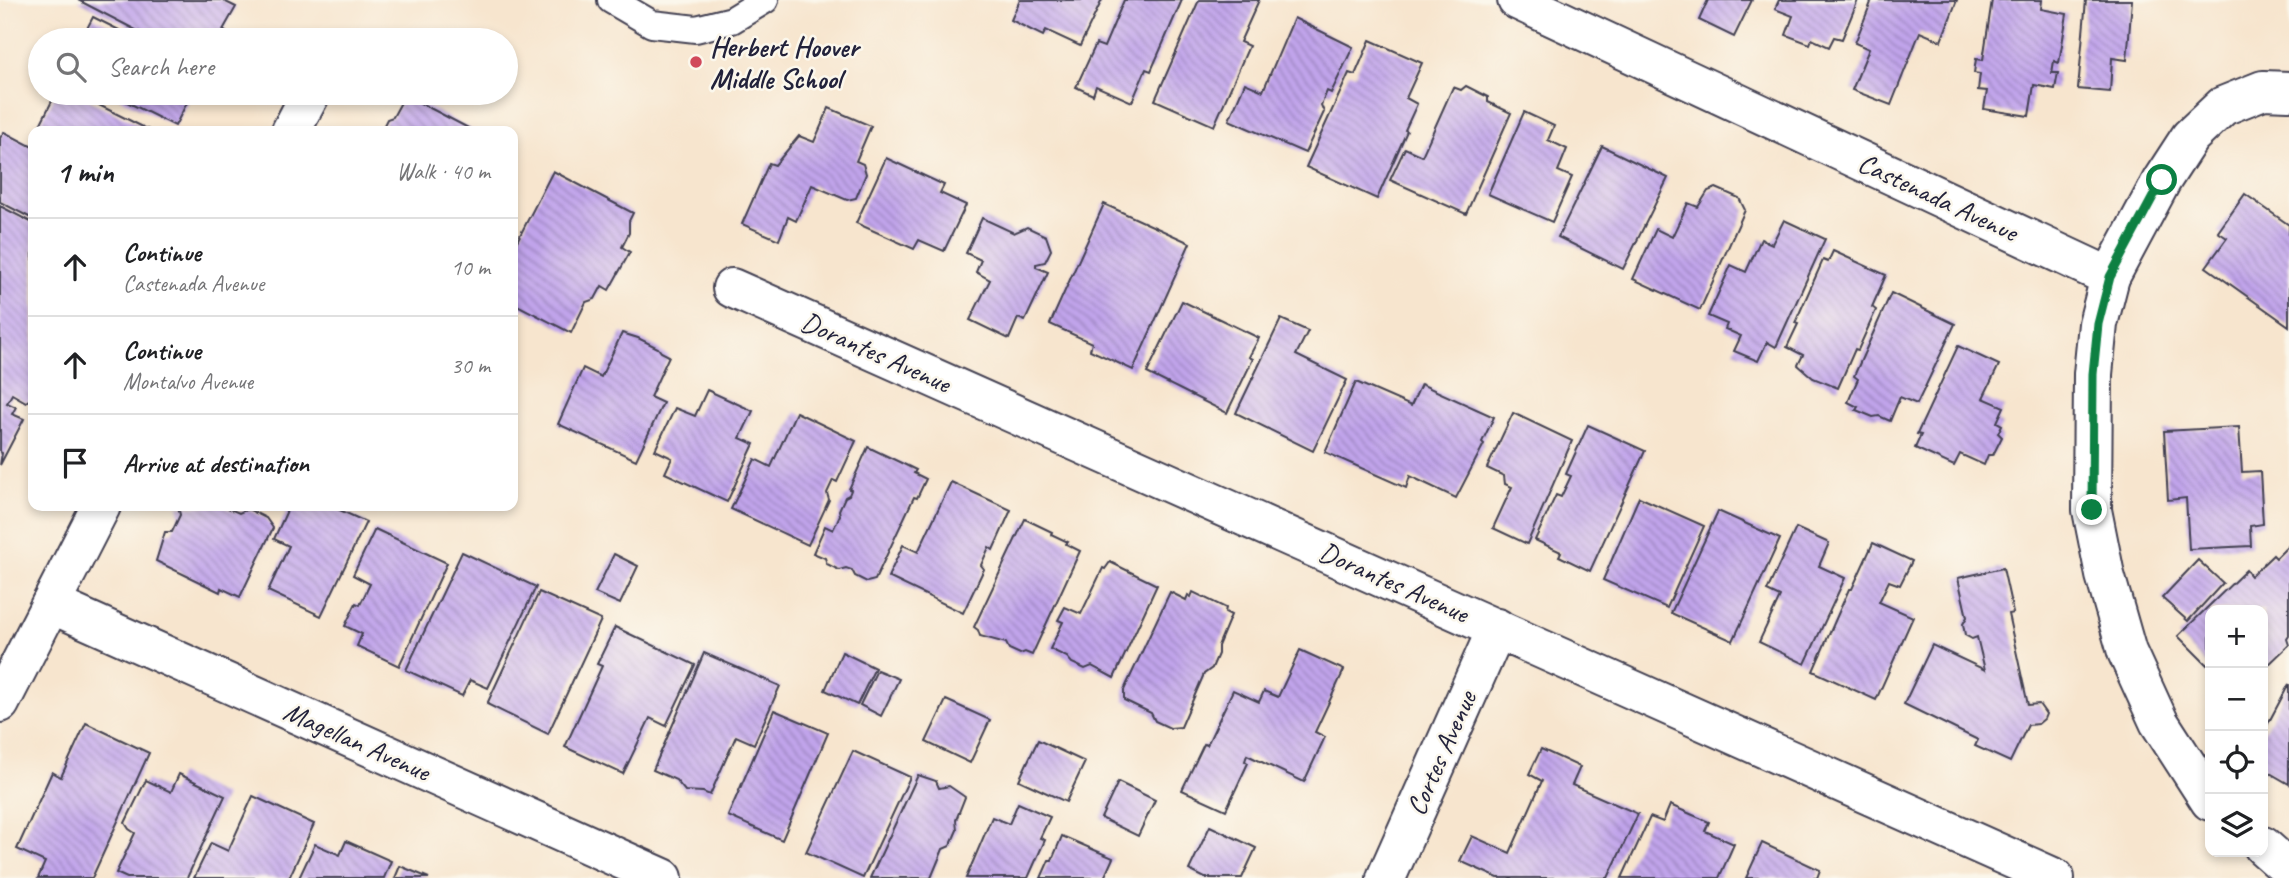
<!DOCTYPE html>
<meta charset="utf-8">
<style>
:root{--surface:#fff;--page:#f6f6f6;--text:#202124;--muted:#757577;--line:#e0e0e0}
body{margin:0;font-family:Caveat,sans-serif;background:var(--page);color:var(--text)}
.controls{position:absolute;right:21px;bottom:21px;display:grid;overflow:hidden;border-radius:14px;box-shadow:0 4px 10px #0003}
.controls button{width:63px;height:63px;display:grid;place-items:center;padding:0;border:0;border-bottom:2px solid var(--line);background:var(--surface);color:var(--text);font:35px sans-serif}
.stop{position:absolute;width:21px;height:21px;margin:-16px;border:5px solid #0b8043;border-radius:50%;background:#fff}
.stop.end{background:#0b8043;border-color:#fff;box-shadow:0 2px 7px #0008}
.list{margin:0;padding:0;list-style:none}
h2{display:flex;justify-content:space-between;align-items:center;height:91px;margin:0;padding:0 28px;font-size:30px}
h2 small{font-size:23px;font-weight:400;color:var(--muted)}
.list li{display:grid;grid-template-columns:46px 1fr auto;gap:21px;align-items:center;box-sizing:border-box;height:98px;padding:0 28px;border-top:2px solid var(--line)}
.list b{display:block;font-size:26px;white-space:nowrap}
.list p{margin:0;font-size:23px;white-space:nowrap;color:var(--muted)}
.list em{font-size:23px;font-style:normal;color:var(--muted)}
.icon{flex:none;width:38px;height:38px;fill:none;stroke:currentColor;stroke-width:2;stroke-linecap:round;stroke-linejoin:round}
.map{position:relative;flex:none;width:2289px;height:878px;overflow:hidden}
.search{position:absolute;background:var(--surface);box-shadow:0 4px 10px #0003;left:28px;top:28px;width:490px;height:77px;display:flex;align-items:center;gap:18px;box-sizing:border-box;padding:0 24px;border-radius:38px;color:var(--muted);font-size:26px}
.panel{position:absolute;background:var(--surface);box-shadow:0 4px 10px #0003;left:28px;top:126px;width:490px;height:385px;border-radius:14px}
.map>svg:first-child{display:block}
</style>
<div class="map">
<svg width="2289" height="878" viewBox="0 0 2289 878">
<defs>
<pattern id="building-back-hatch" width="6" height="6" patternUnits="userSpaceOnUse" patternTransform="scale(1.75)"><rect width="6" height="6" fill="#c1a4eb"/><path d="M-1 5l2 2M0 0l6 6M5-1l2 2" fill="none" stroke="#9c85c0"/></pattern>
</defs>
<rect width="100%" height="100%" fill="#fbf7ec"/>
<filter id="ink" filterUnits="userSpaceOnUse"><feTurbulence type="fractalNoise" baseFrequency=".0143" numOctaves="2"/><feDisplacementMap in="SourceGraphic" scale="14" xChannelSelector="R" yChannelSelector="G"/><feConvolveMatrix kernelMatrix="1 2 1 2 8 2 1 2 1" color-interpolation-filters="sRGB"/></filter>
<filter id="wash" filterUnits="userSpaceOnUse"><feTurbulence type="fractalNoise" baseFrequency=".00686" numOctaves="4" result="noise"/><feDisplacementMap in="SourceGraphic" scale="28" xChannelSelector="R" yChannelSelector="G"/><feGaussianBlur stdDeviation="1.57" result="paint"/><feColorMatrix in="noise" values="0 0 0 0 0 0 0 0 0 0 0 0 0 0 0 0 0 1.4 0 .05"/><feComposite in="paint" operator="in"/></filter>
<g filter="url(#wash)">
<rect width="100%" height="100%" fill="#f7e5ce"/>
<g id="blocks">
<g fill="url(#building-back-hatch)">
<polygon points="78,0 222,0 236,7 223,30 226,32 222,40 155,40"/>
<polygon points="1020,0 1102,0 1080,46 1046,30 1043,36 1011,20"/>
<polygon points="1124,0 1182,0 1151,71 1146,69 1132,102 1096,86 1093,95 1076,87 1096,44 1104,47"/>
<polygon points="1199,0 1259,0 1240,42 1249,46 1214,126 1155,100"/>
<polygon points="1708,0 1752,0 1734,37 1699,20"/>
<polygon points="1779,0 1858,0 1842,39 1834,37 1829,47 1812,39 1810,44 1786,35 1793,16 1775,9"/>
<polygon points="1872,0 1957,0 1941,41 1920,32 1891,105 1852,90 1869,49 1855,43"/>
<polygon points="1992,0 2042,0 2041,9 2067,14 2059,63 2054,61 2052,73 2058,73 2055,89 2034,85 2029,116 1984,109 1987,91 1978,90 1980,74 1974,73 1976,59 1983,60"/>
<polygon points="2086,0 2132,0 2127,60 2112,58 2110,92 2078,89"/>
<polygon points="93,17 139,40 81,40"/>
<polygon points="1294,18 1353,47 1331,93 1327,91 1321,105 1324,112 1305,153 1229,120 1245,83 1263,91"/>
<polygon points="1370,40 1422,63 1406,98 1417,104 1405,130 1407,131 1377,199 1306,167 1349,73 1355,75"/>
<polygon points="1466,86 1488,97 1488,102 1511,113 1466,214 1390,180 1405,148 1422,156 1453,87 1461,90"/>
<polygon points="56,93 75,93 151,131 37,131"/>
<polygon points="109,93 192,93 175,126"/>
<polygon points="405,95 474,131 381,131 387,119 393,117"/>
<polygon points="829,108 871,126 856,161 863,164 866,174 856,198 847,200 812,185 796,221 788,217 779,240 742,224 769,163 775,165 799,136 814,142"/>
<polygon points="1524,112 1554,126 1548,140 1567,149 1558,171 1572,177 1552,222 1488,194"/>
<polygon points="4,132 33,147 33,219 0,202 0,138"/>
<polygon points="1602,146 1668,178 1623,269 1558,237"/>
<polygon points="886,158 944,185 940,193 966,205 944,251 919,240 914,249 856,223"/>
<polygon points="553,171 633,213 629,221 629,233 622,247 630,252 609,290 602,286 595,299 586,302 571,333 513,303 513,249"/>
<polygon points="1716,188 1739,198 1745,210 1700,310 1633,279 1656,229 1672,237 1688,203 1698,207 1708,191"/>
<polygon points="2245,194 2289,225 2289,326 2206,267 2227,238 2218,232"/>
<polygon points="1104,204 1190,243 1133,370 1090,350 1092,343 1050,324"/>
<polygon points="0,206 33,223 33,397 26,402 12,394 7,403 16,407 12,414 24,419 0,465 2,453 0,452"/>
<polygon points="982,218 1014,233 1027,227 1046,236 1051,250 1045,262 1036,264 1036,267 1048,272 1025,321 1018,318 1009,339 970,320 990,280 976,272 981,260 966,253"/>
<polygon points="1784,220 1825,239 1776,347 1767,342 1758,361 1734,351 1741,336 1725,329 1727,324 1708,316 1731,265 1746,272 1761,239 1772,244"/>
<polygon points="1833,251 1886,275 1872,307 1876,310 1858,350 1855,349 1838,388 1813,378 1798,365 1803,355 1787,347 1798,324 1795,323 1823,260 1828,262"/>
<polygon points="1891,293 1955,324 1917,404 1900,397 1890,421 1879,416 1873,417 1856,410 1858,407 1848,402 1858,379 1854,376"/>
<polygon points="1182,301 1259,338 1249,357 1253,359 1227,413 1147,373"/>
<polygon points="1281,319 1308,331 1296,355 1347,380 1313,451 1236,413"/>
<polygon points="622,333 638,338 658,348 661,352 669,356 650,397 663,403 636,460 558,424 583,368 601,377"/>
<polygon points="1958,346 1999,365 1983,398 2004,407 1997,422 2002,425 1998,433 2002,437 1993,455 1988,455 1984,465 1960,454 1954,466 1915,448 1921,435 1917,434"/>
<polygon points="1356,382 1411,406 1421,384 1494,417 1482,442 1484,444 1456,498 1410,476 1406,488 1325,452"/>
<polygon points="707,390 753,411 740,438 754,444 727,502 665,473 672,458 655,450 675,408 695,416"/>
<polygon points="796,412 856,441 837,482 833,480 827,493 829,500 808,545 731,509 755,459 771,467"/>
<polygon points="1513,413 1572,441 1527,544 1493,528 1512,487 1505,484 1504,476 1487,468"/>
<polygon points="1588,425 1645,451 1590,571 1559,556 1561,552 1535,540 1556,495 1561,497 1571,476 1566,474"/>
<polygon points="2239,427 2242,472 2260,471 2263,524 2250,526 2251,546 2189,549 2186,498 2168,500 2164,431"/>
<polygon points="868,447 916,470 914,473 926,479 917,498 914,497 875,580 867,582 855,576 852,570 846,568 839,570 827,564 825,558 813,553 825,526 833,530 840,515 839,510 845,497 849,495 851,490 849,489"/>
<polygon points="951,482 1011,510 993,550 989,547 981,565 984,569 963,613 888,577 903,545 918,552"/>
<polygon points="1639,497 1704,526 1667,608 1603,580"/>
<polygon points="178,506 223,506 239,513 248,509 266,518 273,528 240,597 221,588 220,592 156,561 165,532 172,532 180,515"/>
<polygon points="289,506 331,506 366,522 321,616 268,591 289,546 274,539"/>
<polygon points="1718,511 1780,539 1733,641 1671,613"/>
<polygon points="1025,519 1052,532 1051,534 1068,542 1066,544 1080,551 1032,655 1025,652 1020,654 1009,649 1006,643 980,636 978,630 974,627"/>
<polygon points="1796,528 1829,543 1819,566 1845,578 1805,664 1759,642 1780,597 1767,591"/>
<polygon points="375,529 447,563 399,666 357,646 362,634 345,626 356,603 360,605 370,584 353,575"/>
<polygon points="1873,543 1912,561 1900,585 1889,581 1879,602 1913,617 1876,700 1813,671 1849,589 1852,589"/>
<polygon points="2289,545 2289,636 2287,639 2289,645 2263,670 2263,610 2210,610 2210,662 2207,665 2178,636 2246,570 2251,576 2273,555 2276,558"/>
<polygon points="462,552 536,587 488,688 470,680 462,696 406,670"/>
<polygon points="614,554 638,566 620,604 595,593"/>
<polygon points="2198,560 2223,583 2188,621 2162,598"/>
<polygon points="1110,562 1157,585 1114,678 1092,666 1085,669 1072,663 1067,657 1050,649 1063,622 1058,620 1065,607 1081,614 1103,568 1105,569"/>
<polygon points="2003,568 2013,613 2008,614 2028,705 2039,704 2046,714 2044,719 2038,724 2028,725 2010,762 1975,746 1978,740 1904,704 1932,645 1985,670 1977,637 1972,639 1965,635 1963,624 1967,617 1958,578"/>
<polygon points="539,592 601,620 548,734 487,704"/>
<polygon points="1170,592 1186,600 1188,595 1191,597 1193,592 1226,608 1225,612 1231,615 1218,646 1218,654 1212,668 1204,674 1181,727 1170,728 1155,721 1151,713 1124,700 1124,690"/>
<polygon points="615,627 695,665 666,726 650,718 623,774 565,747 602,666 597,664"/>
<polygon points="1300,650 1344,670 1315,732 1325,737 1304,782 1247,755 1245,761 1248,763 1226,810 1182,790 1204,744 1207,745 1233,690 1259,702 1264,691 1278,697"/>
<polygon points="842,652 875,668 857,705 825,690"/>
<polygon points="704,653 780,686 754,744 736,736 710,795 703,792 685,791 676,780 653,770"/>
<polygon points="877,670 899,679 881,716 860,705"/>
<polygon points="2289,684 2289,784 2263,769 2263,733"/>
<polygon points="946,700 990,720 970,763 926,742"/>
<polygon points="774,710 828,733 782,840 728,816"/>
<polygon points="86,723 149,753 92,878 38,878 45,862 17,849 52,772 61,777"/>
<polygon points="1038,740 1085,762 1066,802 1019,780"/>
<polygon points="1541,749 1580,767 1572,785 1638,814 1608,878 1498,878 1460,861 1472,836 1510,853 1542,781 1529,774"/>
<polygon points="853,751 910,777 863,878 806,852"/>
<polygon points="179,774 225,796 187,878 127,878 116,873 135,833 129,829 125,823 146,780 171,792"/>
<polygon points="918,775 936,781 939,788 949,786 965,797 956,820 957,830 950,846 943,849 931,878 870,878"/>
<polygon points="1118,782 1155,800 1138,836 1101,818"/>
<polygon points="253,796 314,824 289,878 194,878 211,843 228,851"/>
<polygon points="1018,803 1050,817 1040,838 1045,840 1028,878 966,878 992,817 1009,824"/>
<polygon points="1670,805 1709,822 1705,831 1734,844 1719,878 1622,878 1650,817 1663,822"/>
<polygon points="1210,826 1256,848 1242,878 1205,878 1189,870"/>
<polygon points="1062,836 1113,858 1104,878 1041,878 1049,860 1052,860"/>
<polygon points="346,841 391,861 384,878 299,878 315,844 340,855"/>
<polygon points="1762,843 1820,870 1817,878 1746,878"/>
<polygon points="400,866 429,878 395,878"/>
</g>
</g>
</g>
<g filter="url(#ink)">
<use href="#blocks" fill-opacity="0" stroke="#423f51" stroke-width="2"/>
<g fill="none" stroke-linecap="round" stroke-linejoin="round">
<defs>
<polyline id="service" points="611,0 652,24 696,29 732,20 765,0"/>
<g id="minor">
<polyline points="1517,0 2110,277"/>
<polyline points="291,131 311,93"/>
<polyline points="732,288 2055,878"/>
<polyline points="51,604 663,878"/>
<polyline points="0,703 101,506"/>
<polyline points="2210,801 2159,722 2127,652 2105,575 2092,510 2093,374 2098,324 2110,277 2162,180 2190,137 2223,106 2263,90 2289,91"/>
<polyline points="2263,846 2289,869"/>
<polyline points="1386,878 1497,628"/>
</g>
</defs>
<use href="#service" stroke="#423f51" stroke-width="30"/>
<use href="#minor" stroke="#423f51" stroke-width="42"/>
<use href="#service" stroke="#fff" stroke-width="26"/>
<use href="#minor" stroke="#fff" stroke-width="38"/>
</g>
</g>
<g fill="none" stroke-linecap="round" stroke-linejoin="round" filter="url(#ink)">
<polyline stroke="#0b8043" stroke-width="9" points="2092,510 2093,374 2098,324 2110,277 2162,180"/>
</g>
<circle fill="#d1495b" stroke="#fbf7ec" stroke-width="2.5" cx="696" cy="62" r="7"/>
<g text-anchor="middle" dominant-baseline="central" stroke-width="5" stroke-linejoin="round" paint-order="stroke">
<g font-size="28" font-weight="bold" fill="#22223b" stroke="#fbf7ec" text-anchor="start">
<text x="710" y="46">Herbert Hoover<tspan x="710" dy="32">Middle School</tspan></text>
</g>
<g font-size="28" fill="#22223b" stroke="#fbf7ec">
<text transform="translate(1938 197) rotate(25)">Castenada Avenue</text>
<text transform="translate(876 352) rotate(24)">Dorantes Avenue</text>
<text transform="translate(1394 582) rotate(24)">Dorantes Avenue</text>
<text transform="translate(357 741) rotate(24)">Magellan Avenue</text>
<text transform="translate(1441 753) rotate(-66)">Cortes Avenue</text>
</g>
</g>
</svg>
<div class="controls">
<button>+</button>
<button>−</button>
<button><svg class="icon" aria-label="locate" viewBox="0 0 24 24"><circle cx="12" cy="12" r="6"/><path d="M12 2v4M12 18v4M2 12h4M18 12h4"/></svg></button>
<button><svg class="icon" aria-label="layers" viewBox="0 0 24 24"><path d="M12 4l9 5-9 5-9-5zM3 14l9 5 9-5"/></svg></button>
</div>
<div class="stop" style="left:2162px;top:180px"></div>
<div class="stop end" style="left:2092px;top:510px"></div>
<div class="search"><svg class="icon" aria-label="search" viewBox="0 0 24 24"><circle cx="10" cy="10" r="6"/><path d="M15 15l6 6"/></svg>Search here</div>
<section class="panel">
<h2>1 min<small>Walk · 40 m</small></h2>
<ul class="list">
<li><svg class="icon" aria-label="ahead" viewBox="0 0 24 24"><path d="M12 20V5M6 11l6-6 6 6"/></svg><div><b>Continue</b><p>Castenada Avenue</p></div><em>10 m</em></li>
<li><svg class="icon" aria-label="ahead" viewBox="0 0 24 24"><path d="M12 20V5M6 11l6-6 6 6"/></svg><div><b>Continue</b><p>Montalvo Avenue</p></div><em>30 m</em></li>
<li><svg class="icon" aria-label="arrive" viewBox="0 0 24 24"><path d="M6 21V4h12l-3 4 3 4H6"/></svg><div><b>Arrive at destination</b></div></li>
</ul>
</section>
</div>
